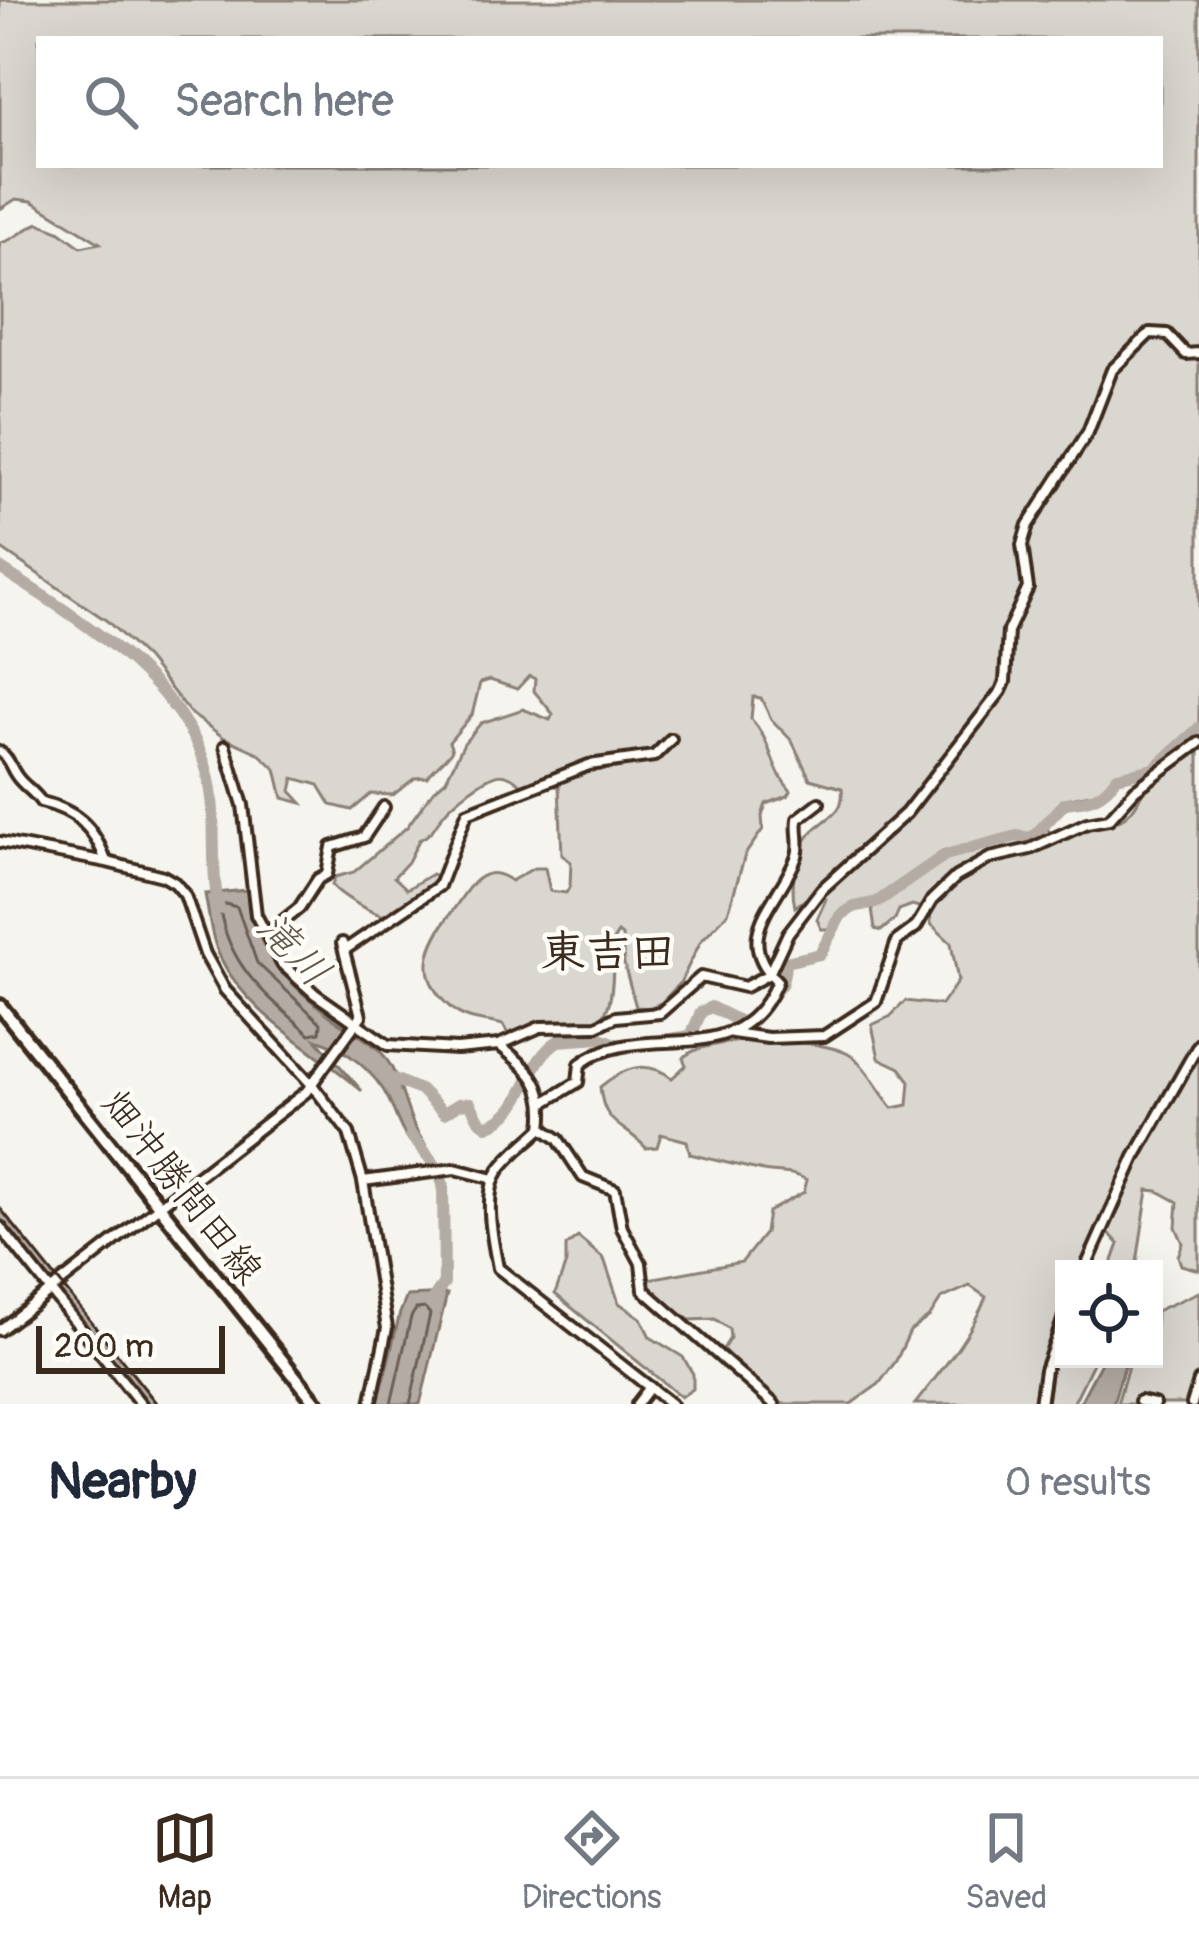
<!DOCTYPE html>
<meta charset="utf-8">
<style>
:root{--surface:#fff;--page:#f2f2f3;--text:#1f2937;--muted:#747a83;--line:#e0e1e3;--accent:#3b2a1e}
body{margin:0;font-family:Pangolin,"Klee One",sans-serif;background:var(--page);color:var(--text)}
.controls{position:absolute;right:36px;bottom:36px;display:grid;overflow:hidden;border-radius:0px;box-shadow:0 12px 48px #0002}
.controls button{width:108px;height:108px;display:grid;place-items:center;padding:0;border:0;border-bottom:3px solid var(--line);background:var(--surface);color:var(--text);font:60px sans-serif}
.scale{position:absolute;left:36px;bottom:30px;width:189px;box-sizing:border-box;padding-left:12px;border:6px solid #3b2a1e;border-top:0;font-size:33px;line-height:42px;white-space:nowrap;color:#3b2a1e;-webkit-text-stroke:9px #fdfcf7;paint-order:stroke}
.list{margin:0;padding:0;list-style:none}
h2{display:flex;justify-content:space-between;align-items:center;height:156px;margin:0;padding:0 48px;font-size:51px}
h2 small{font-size:39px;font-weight:400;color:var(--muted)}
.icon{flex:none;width:66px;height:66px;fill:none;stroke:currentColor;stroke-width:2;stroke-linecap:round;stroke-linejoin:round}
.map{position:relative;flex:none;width:1199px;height:1404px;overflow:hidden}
.search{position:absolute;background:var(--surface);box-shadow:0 12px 48px #0002;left:36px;right:36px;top:36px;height:132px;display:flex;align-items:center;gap:30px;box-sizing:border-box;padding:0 42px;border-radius:0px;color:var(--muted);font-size:45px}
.sheet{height:372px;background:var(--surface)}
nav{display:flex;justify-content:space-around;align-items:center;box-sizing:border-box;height:168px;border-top:3px solid var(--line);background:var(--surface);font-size:33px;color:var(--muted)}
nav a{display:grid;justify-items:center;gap:6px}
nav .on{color:var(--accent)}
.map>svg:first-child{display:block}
</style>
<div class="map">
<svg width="1199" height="1404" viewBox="0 0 1199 1404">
<rect width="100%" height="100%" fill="#f5f4ee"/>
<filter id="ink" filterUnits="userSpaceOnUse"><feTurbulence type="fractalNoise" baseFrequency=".00833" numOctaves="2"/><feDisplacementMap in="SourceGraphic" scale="24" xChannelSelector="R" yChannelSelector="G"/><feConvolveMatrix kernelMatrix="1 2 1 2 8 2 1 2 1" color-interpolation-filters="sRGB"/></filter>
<g filter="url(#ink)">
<g fill="#dad6d0" stroke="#8a8077" stroke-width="3" fill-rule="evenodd">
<path d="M0,0H1199V1270L1181,1265L1178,1256L1183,1243L1176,1227L1178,1202L1158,1191L1148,1190L1136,1269H1110L1119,1244L1110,1234H1094L1078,1269H1064C1064,1316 1040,1357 1035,1404H915C942,1369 969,1339 986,1297L970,1286L941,1299L930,1316L910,1331L896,1361L879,1384L851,1404H783L765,1392L723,1349L730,1338L729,1329L715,1319L689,1320L650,1291L649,1279L742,1262L765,1233L768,1212L804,1192L807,1180C790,1170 777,1175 759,1170C736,1165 713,1160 690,1154L687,1141L661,1134L657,1147L646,1148C622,1122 604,1127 600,1087C624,1067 646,1059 672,1078L686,1065L683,1058C706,1034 826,1036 853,1057C867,1067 880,1094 893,1108L908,1105L910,1081L900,1068L879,1058L872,1025L891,1016L905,1001L941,1005L958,981L951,943L931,924L930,910L912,905L899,910L895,919L881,931L875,929L871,902L846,907L828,929H821L817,919L826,899L822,894L814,893L795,907C790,885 795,851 811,833C827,816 845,815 842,788L810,779L792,741L771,719L761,698L753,697L751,719C773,742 769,767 791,791L788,796L766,804L762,816L763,829L745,855L728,913L701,941L680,983L661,1003L649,1008L636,1007L624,964L622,936L618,933L613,941C615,1067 590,998 509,1036L503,1025C486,1020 467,1022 451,1008C412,974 429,943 453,910C462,898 471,880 485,875C494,871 504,876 511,881L534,868H545L550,891L566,893L570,886L571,862L562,855L559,786H523C516,780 507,772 496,775C481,780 457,799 446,811C436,822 434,834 419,840L408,862L394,877L407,889L432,874L436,876C430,890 399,918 382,915C368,912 340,895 332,885L335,877L354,872L407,827L433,791L446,780L464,743L481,723L523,709L550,720L553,714L534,691L535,679L529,676L517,689L490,680L480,683L472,715L449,742L452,750C445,761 435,766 428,777L415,778L393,795L371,794L352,810L331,805L319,785L294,778L291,791L302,803L283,798L276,769L258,753L223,737L190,713L147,659L107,621L0,548V243C14,241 25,228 39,223L59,231L81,247L100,243L32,201L16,199L0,209ZM39,39H1160V165H39ZM1144,769L1148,777C1130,836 1105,819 1056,837L1047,829L1053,812L1065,799L1099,792L1114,775Z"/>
<polygon points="578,1237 604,1259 619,1303 641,1318 650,1337 683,1357 693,1374 693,1389 681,1397 555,1294 566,1263 566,1246"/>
<polygon points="1199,1292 1199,1404 1117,1404 1130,1359 1154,1359 1156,1311"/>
<polygon points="1064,1330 1064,1359 1095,1359 1073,1404 1047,1404 1052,1366"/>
</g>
<g fill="#b4aca4" stroke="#84786e" stroke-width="3">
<path d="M247,890C257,954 284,980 334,1019C349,1030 369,1039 381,1052C405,1080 403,1117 426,1145L418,1149C400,1134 399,1121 389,1100C376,1073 345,1047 316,1039L362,1091C316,1049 248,1016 220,957C211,937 209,915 205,894Z"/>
<polygon points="447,1294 420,1404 378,1404 400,1313 407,1296"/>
<polygon points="1103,1359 1126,1359 1113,1404 1079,1404"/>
</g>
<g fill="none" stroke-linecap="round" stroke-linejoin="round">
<g stroke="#6b5e54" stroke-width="3">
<path d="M225,904L237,907L257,963L321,1023L320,1032L310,1034C268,997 229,968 220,909Z"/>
<polyline points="391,1404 411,1317 416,1309 425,1308 430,1314 410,1404"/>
</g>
<g stroke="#b4aca4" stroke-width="12">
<path d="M0,568C76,618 180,677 207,771C219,815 209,864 219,909"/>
<path d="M394,1079L422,1091L444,1113L459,1104L470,1103L479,1120L487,1126C527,1113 525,1062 558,1041L601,1038L621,1046L691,1036L701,1012L711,1007L749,1026L782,983L786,962L820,954L841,915L854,907L877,902L945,855L1017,836L1032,838L1065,803C1090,801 1102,798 1117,777L1154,769L1199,728"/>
<polyline points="411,1135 435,1165 443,1184 444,1283 430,1304"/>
<polyline points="0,1217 149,1404"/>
</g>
<defs>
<g id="minor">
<path d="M225,746L243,805L256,915L282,964L315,994L388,1045L457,1049L499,1045C531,1071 548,1085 542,1128C528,1142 511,1153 499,1170C482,1194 493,1241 498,1268L671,1404"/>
<path d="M0,752C10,759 9,765 16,775C22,785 34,791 41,802C76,810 94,827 106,861"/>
<polyline points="0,842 107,862 163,876 175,883 185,895 205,954 225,990 313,1086 349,1133 363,1181 387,1328 371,1404"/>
<polyline points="268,933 299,908 318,879 327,874 332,847 364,837 384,807"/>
<polyline points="346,949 439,886 467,813 589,765 654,756 671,739"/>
<polyline points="732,1033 768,1038 824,1036 876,1002 897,941 916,927 932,900 956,877 990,858 1030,849 1087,823 1109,819 1135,790 1199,743"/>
<polyline points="499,1045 540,1027 597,1026 616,1017 660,1013 701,977 745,987 769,974 788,933 821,890 906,813 1001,691 1005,682 1008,631 1028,588 1022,545 1028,525 1088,432 1112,370 1150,333 1167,334 1186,354 1199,353"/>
<path d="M545,1102L578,1082L580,1064C641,1017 739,1077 777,981C730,935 780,902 797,856C801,843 796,832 798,819L819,803"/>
<polyline points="542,1128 558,1139 583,1177 615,1190 622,1228 641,1263 644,1290 774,1404"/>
<polyline points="363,1181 455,1169 494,1179"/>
<polyline points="0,1227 141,1404"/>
<polyline points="1085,1269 1135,1157 1199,1044"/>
<polyline points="0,1330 306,1092 361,1016 342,943"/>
<polyline points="1140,1401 1154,1404"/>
<polyline points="637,1404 650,1387"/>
<polyline points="1040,1404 1045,1370 1064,1318"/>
<polyline points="1192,1404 1199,1381"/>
</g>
<polyline id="secondary" points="0,1006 317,1404"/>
</defs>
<use href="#minor" stroke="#3b2a1e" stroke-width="16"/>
<use href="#secondary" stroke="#3b2a1e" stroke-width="20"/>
<use href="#minor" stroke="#fdfcf7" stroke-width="8"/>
<use href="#secondary" stroke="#fdfcf7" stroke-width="10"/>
<polyline stroke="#3b2a1e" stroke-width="3" points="0,1208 157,1404"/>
</g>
</g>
<g text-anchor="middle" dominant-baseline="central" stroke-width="9" stroke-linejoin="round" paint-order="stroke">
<g font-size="39" fill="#3b2a1e" stroke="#fdfcf7">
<text transform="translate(182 1187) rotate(52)">畑沖勝間田線</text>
</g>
<g font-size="42" font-style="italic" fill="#65584d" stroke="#fdfcf7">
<text transform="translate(293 950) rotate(46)">滝川</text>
</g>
<g font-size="45" font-weight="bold" fill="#3b2a1e" stroke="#fdfcf7">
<text x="608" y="953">東吉田</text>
</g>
</g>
</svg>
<div class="controls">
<button><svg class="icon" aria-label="locate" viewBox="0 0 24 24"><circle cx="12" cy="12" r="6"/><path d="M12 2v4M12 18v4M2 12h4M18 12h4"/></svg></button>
</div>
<div class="scale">200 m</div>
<div class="search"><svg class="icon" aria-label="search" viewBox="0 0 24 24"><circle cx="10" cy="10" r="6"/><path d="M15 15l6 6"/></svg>Search here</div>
</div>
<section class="sheet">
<h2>Nearby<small>0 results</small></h2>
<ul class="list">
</ul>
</section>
<nav>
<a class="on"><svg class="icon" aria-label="map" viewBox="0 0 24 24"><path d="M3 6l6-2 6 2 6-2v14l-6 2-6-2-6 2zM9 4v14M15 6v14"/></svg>Map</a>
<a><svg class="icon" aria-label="directions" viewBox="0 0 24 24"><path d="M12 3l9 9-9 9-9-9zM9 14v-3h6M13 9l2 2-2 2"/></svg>Directions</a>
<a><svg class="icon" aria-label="saved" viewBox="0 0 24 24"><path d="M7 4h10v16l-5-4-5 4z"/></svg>Saved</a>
</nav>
